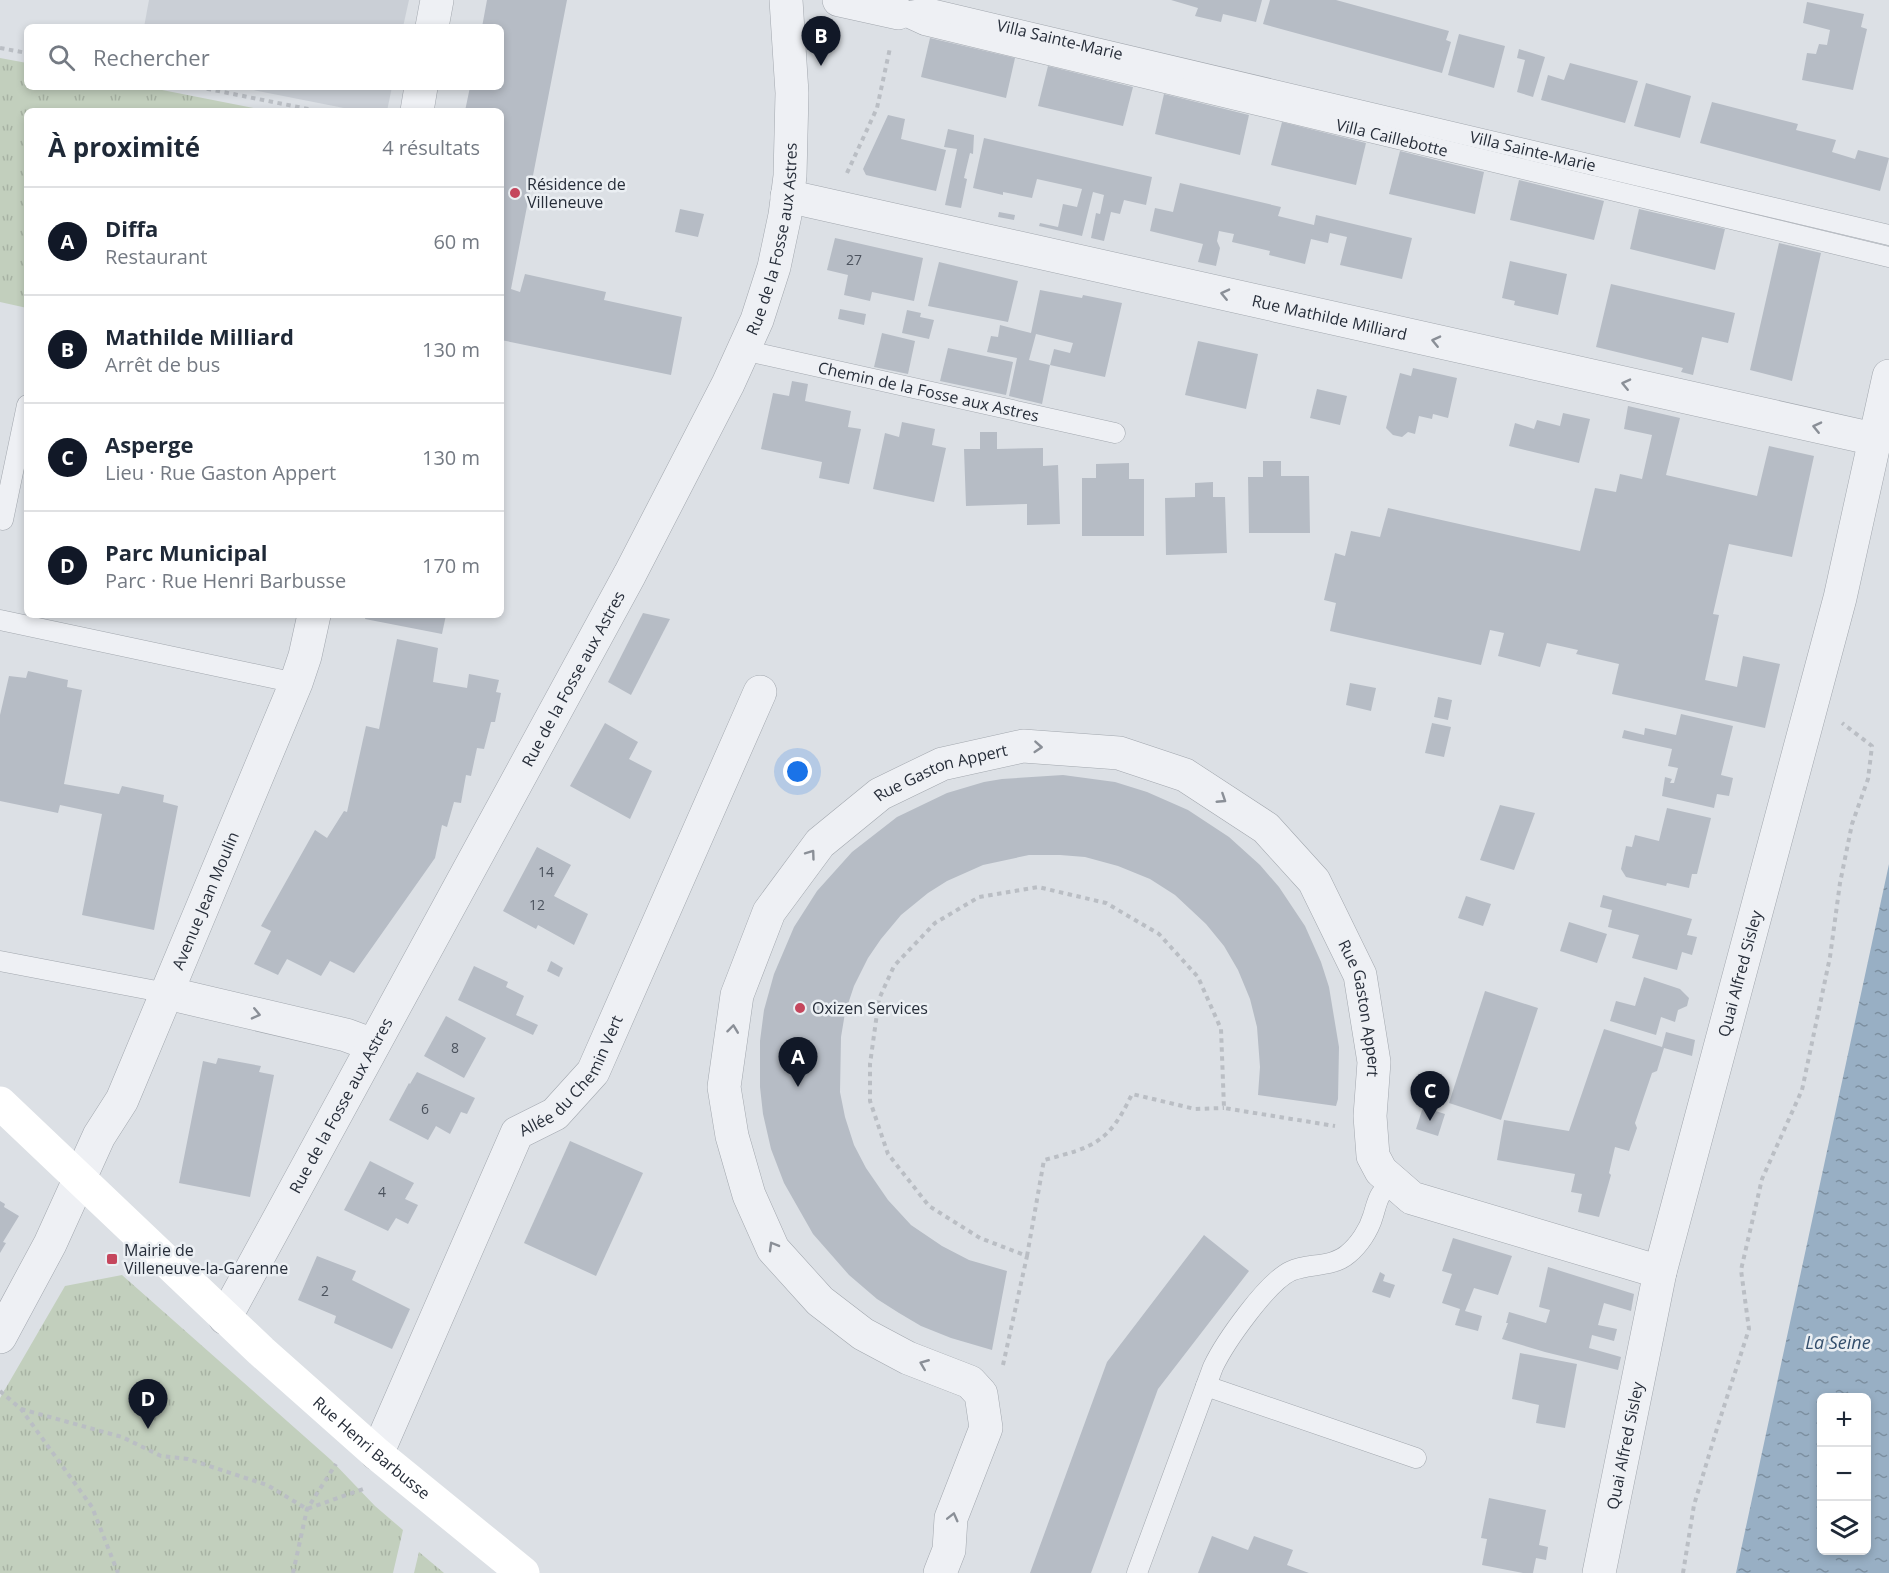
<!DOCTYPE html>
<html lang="fr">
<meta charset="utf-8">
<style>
:root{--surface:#fff;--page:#f2f2f3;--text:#1f2937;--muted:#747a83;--line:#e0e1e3;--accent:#111827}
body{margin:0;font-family:"Open Sans",sans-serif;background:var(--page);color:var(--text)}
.controls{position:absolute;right:18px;bottom:18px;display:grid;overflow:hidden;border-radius:9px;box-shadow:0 3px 9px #0003}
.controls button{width:54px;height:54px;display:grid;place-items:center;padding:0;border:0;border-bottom:2px solid var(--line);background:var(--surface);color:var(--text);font:30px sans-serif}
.you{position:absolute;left:798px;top:772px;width:21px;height:21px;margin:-15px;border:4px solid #fff;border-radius:50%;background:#1a73e8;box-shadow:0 0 0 9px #1a73e833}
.badge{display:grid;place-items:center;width:39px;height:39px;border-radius:50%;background:var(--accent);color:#fff;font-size:20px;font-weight:700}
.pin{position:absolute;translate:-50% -50px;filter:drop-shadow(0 2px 3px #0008)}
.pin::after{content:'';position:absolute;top:32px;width:21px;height:18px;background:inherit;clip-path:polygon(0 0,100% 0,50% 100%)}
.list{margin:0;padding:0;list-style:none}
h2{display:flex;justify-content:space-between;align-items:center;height:78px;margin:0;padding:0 24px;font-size:26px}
h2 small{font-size:20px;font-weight:400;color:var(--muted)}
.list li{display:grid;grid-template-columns:39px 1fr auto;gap:18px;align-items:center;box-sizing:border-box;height:108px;padding:0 24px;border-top:2px solid var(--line)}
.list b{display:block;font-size:22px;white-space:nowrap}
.list p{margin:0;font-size:20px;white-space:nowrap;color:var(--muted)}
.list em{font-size:20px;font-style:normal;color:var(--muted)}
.icon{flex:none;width:33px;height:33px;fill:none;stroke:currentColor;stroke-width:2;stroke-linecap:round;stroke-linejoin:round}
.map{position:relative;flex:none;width:1889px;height:1573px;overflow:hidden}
.search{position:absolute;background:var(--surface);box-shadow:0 3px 9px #0003;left:24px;top:24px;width:480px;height:66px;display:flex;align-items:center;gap:15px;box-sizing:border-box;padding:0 21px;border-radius:9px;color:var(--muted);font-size:22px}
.panel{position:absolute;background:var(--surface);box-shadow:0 3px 9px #0003;left:24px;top:108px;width:480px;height:510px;border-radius:9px}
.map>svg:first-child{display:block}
</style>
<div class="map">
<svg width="1889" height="1573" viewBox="0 0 1889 1573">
<defs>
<pattern id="grass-tufts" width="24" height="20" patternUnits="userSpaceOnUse" patternTransform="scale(1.5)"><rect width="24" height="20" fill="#c2cfbd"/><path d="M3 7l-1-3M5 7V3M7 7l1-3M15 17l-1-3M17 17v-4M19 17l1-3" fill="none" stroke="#a7b2a3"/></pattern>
<pattern id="water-ripples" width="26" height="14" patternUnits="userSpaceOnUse" patternTransform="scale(1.5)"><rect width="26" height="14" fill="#98afc4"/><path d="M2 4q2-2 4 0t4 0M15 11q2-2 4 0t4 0" fill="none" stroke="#7c8fa0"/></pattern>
</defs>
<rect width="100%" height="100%" fill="#dce0e5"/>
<g fill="#cacfd6">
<polygon points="149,0 409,0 403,27 144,27"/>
<polygon points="238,87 392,87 387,111 359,111"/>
</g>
<g fill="url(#grass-tufts)">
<polygon points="0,58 27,63 27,87 147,87 269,111 27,111 27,308 0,302"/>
<polygon points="122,1275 331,1460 375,1506 403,1530 393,1573 0,1573 0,1398 65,1286"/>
<polygon points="419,1552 444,1573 414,1573"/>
</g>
<path fill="url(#water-ripples)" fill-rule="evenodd" d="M1889,864V1573H1736ZM1822,1398H1866V1550H1822Z"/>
<g fill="#b6bcc5" fill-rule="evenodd">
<polygon points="487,0 567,0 511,289 520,292 525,274 606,292 604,300 682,317 671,375 501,340 501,111 465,111 470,87 501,87 501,27 482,27"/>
<polygon points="1171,0 1262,0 1256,22 1223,14 1221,22 1195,16 1198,8"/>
<polygon points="1270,0 1336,0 1449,31 1446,40 1451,42 1442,73 1263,24"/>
<polygon points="1807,2 1864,14 1861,27 1867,29 1853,90 1802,80 1807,53 1816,54 1819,44 1827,45 1830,30 1803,23"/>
<polygon points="1459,34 1505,46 1494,88 1448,75"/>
<polygon points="930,38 1015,58 1006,98 921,77"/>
<polygon points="1519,49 1545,57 1533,97 1517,92 1525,60 1517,58"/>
<polygon points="1570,63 1638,81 1625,123 1541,100 1548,75 1564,80"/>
<polygon points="1048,66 1133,87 1123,126 1038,106"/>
<polygon points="1646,83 1691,96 1680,138 1634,126"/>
<polygon points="1164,94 1249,115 1240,155 1155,134"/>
<polygon points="1712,102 1798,124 1796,130 1836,140 1832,152 1855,159 1858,150 1889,158 1880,191 1700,143"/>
<polygon points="888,115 905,119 901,139 946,150 936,191 866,175 863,169"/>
<polygon points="1282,122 1366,143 1356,185 1271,165"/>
<polygon points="948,129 974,135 973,154 970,153 964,178 967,179 961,208 945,205 957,149 944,147"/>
<polygon points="984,138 1152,177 1146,205 1124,200 1120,214 1111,212 1104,241 1091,238 1096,213 1100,214 1104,195 1093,192 1082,236 1039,226 1040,223 1058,227 1063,204 1077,207 1082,189 1037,179 1032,198 1003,192 1003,195 973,188"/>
<polygon points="1400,151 1484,172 1475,214 1389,194"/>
<polygon points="1519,180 1604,201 1594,240 1510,220"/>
<polygon points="1180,183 1281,207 1278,216 1314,225 1316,215 1412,238 1402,279 1340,265 1347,237 1330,233 1328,243 1311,239 1305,264 1269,255 1270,251 1232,242 1234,234 1219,231 1217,241 1220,248 1216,266 1198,262 1203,244 1150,231 1155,208 1173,212"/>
<polygon points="680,209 704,214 698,237 675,232"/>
<polygon points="1639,209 1725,229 1715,270 1630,249"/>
<polygon points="999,212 1015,215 1014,220 998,217"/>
<polygon points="835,238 923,258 914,301 872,292 870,301 844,295 848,275 827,270"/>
<polygon points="1779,243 1821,253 1792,381 1750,370"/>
<polygon points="1510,261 1567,274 1558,315 1514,305 1515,301 1502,298"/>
<polygon points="939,262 1018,281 1008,322 928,306"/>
<polygon points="1611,284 1735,313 1728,343 1702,337 1693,375 1681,372 1683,368 1596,347"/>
<path d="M1040,290L1082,298L1083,295L1122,303L1105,377L1050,365L1042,404L1009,396L1017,358L987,352L991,336L998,337L1000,325L1031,333ZM1036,334L1073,343L1070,353L1054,349L1050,365L1029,360Z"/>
<polygon points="840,309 866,314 864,325 838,319"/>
<polygon points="907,310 921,313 920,317 934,320 929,339 902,333"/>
<polygon points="882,333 915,341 908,374 874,367"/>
<polygon points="1198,341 1258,354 1246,409 1185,395"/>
<polygon points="948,348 1013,362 1006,395 940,381"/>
<polygon points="1413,368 1457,378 1448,418 1433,414 1432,419 1419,416 1415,434 1408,432 1402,437 1393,435 1386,428 1400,373 1411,376"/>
<polygon points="792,381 808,384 805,401 851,411 848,427 861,429 849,484 819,478 822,462 761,449 773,393 789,396"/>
<polygon points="1317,389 1347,396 1340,425 1310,418"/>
<polygon points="1628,406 1680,418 1666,475 1757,496 1769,446 1814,456 1792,557 1729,544 1713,614 1719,615 1705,680 1737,687 1743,656 1780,664 1765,728 1612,694 1619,664 1576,654 1578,650 1547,643 1540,667 1498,656 1504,633 1490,630 1481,665 1330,631 1336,603 1324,600 1335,553 1345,556 1351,531 1380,537 1388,508 1580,551 1595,488 1616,492 1620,474 1642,479 1652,435 1624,429"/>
<polygon points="1563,413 1590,419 1579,463 1509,446 1515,423 1534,429 1537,420 1560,426"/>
<polygon points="902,422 935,429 932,445 946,448 934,502 873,489 885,433 899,437"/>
<polygon points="980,432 997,432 997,449 1043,448 1043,466 1058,465 1060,524 1027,525 1027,504 966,506 964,449 980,449"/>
<polygon points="1263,461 1281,461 1281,476 1309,476 1310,533 1249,533 1248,477 1263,477"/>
<polygon points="1129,463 1129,479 1144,479 1144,536 1082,536 1082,478 1096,478 1096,464"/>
<polygon points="1213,482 1213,497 1225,497 1227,553 1166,555 1165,498 1195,497 1195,483"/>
<polygon points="643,613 670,619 631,695 608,682"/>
<polygon points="366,615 446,615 442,634 365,619"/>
<polygon points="397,639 438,648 433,682 467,688 469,674 499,680 496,692 501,693 495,722 491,722 484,749 477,748 471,776 466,775 461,803 454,802 447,827 442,825 435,858 354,973 330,961 321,976 287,959 278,975 254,964 271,931 261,926 315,830 327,838 344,811 347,812 366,726 379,729"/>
<polygon points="28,671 68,680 67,687 82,690 64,784 119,794 122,786 164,795 163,802 178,806 154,930 82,915 102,814 60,805 58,813 0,801 0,715 9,676 26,678"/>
<polygon points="1350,683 1376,688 1371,711 1346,705"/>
<polygon points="1438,697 1452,700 1448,720 1434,717"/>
<polygon points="1681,714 1733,726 1721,775 1733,778 1729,796 1717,794 1714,808 1662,796 1665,777 1672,779 1670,783 1674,783 1678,768 1668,766 1672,749 1622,738 1624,730 1644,735 1645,728 1676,735"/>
<polygon points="605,723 638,742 629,759 652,771 630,819 570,786"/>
<polygon points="1432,723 1451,727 1444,757 1425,753"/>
<polygon points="1063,775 1115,782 1147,792 1188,810 1229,837 1260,865 1279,887 1305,926 1321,962 1329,987 1339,1047 1338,1099 1336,1106 1258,1095 1260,1067 1257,1027 1250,999 1238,970 1224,946 1206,924 1175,895 1150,879 1118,866 1085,857 1060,855 1029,855 983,865 947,881 928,893 901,915 881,939 868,958 854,986 845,1013 841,1037 840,1092 845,1117 854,1145 866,1168 888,1200 911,1225 942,1246 969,1260 1007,1271 992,1350 951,1338 921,1326 899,1313 877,1299 849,1275 813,1234 784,1183 771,1149 763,1114 760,1087 760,1041 764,1010 774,974 794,927 817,891 852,852 897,817 947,793 984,782 1002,779"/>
<polygon points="1500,805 1535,813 1514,870 1480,860"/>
<polygon points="1667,808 1711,818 1697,874 1692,874 1689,888 1667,883 1666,886 1626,877 1621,869 1626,846 1632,847 1635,835 1659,841"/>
<polygon points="537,847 571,865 554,896 588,914 574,945 538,925 536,929 503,911"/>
<polygon points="1603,895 1692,919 1687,935 1697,937 1692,955 1682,952 1677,970 1632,958 1639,935 1608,927 1612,910 1600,907"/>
<polygon points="1466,896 1491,904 1483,926 1458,918"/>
<polygon points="1569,922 1607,934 1597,963 1560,951"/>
<polygon points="551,961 563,968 559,977 547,971"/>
<polygon points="474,966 508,982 506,987 524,996 516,1015 538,1025 533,1035 458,1000"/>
<polygon points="1644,977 1680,989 1689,998 1687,1006 1678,1010 1675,1022 1661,1017 1656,1035 1610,1021 1616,1001 1635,1006"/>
<polygon points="1485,991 1538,1008 1501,1120 1449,1103"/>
<polygon points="446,1016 486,1038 464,1078 424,1056"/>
<polygon points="1604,1029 1662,1047 1666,1032 1695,1040 1692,1056 1664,1048 1657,1071 1652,1073 1635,1123 1637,1128 1629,1151 1615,1147 1609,1173 1611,1175 1599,1217 1578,1212 1582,1194 1571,1192 1575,1174 1497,1160 1504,1120 1569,1131"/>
<polygon points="218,1058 261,1066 259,1072 274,1075 250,1197 179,1183 203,1061 216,1064"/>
<polygon points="417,1072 475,1098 467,1114 461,1112 450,1134 436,1126 428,1140 389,1120 409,1083 410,1084"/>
<polygon points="1423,1107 1445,1114 1438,1136 1416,1129"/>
<polygon points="570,1141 643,1173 596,1276 524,1243"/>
<polygon points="370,1161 414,1183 405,1199 418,1205 408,1224 396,1218 388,1231 344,1210"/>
<polygon points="0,1201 5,1204 4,1207 19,1216 3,1242 6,1243 0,1253"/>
<polygon points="1204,1235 1249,1271 1158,1389 1091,1573 1030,1573 1107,1362"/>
<polygon points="1453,1238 1512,1256 1498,1295 1474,1288 1465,1311 1482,1316 1478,1331 1455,1325 1460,1309 1442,1303 1452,1274 1442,1271"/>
<polygon points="317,1256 356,1271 352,1280 410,1309 392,1349 334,1323 336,1316 298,1300"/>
<polygon points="1548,1267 1634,1294 1631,1311 1604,1303 1598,1325 1617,1329 1614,1341 1592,1335 1589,1348 1621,1357 1618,1370 1545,1352 1502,1339 1508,1323 1506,1323 1509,1312 1546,1323 1550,1310 1539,1307"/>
<polygon points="1380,1272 1385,1275 1383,1281 1395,1285 1390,1298 1372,1292"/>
<polygon points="1520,1353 1577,1364 1565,1428 1536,1423 1539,1405 1512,1399"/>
<polygon points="1489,1498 1546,1510 1539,1545 1548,1547 1546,1560 1536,1558 1533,1573 1523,1573 1482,1565 1487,1539 1481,1538"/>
<polygon points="1212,1536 1248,1550 1254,1536 1293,1550 1287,1565 1309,1573 1198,1573"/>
</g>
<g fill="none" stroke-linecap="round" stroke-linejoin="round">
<defs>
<g id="service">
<path id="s1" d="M898,13L924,25L1889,257"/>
<path id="s2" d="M898,13L927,8L1889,235"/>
<path id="s3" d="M743,350L1115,433"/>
<polyline points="3,520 27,405"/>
<polyline points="0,620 296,683"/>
<polyline points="0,961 167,993"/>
<polyline points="1206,1386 1416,1458"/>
<path d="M1137,1573L1213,1367C1225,1342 1267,1282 1291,1271C1308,1263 1332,1268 1348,1254C1359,1245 1369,1230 1373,1216C1375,1210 1377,1200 1381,1194C1384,1190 1391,1186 1395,1182"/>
</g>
<g id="minor">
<polyline points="839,0 898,13"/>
<polyline points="432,27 437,0"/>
<polyline points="417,111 421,87"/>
<path id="s4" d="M787,196L1874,439"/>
<polyline points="167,993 346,1035 373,1045"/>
<path id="s5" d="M225,1318L630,574L728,384L757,320L774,267L785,215L790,176L792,93L786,0"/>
<path id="s6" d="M0,1337L50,1244L99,1136L122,1100L296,683L305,656L314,615"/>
<path id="s7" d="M377,1454L517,1133L555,1114L593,1072L760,692"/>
<path id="s8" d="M940,1573L949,1550L951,1518L986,1428L981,1394L970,1382L908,1358L863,1334L820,1301L773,1249L749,1195L732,1136L724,1087L737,995L769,912L820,843L880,794L942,764L1023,746L1119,753L1185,775L1266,828L1314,881L1360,975L1374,1062L1370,1116L1373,1156L1381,1171L1412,1198L1660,1272"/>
<path id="s9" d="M1599,1573L1660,1272L1840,598L1889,376"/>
</g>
</defs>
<use href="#service" stroke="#a2a7ae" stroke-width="21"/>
<use href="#minor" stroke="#a2a7ae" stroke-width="34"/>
<g stroke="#babec4" stroke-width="4" stroke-dasharray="4.5 4.5" stroke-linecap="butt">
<polyline points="0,48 27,53"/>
<polyline points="198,87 318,111"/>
<polyline points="847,173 877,108 890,48"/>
<path d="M1027,1256L1044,1160C1094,1147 1109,1143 1132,1094L1195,1109L1224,1108"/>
<polyline points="1003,1365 1027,1256 980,1238 929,1206 888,1154 870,1101 870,1064 879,999 894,966 935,923 979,897 1038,887 1106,903 1159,934 1198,977 1221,1029 1224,1108 1335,1126"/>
<polyline points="0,1391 21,1409 92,1507 118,1573"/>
<polyline points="21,1409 122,1437 161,1456 188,1459 267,1485 307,1509 363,1489"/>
<polyline points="293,1573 307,1509 336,1464"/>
<polyline points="1683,1573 1694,1505 1718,1425 1749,1329 1741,1270 1762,1179 1802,1090 1830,957 1840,883 1852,824 1868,779 1872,746 1842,723"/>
</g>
<use href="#service" stroke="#eef0f4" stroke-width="20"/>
<use href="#minor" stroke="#eef0f4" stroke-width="33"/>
<path stroke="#fff" stroke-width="33" id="s10" d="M0,1103L261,1351L377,1454L523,1573"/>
</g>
<defs><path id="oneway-chevron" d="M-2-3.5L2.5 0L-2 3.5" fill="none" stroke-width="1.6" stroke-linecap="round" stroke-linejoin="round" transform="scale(1.5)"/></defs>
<g stroke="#8a8f97">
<use href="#oneway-chevron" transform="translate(1225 294) rotate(-167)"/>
<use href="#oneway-chevron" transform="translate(1436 341) rotate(-167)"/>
<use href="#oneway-chevron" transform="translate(1626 384) rotate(-167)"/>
<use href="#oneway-chevron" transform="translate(1817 427) rotate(-167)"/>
<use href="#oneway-chevron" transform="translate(1038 747) rotate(4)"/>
<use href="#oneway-chevron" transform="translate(1222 799) rotate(33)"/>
<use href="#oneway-chevron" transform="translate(811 854) rotate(-54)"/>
<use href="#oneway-chevron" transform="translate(256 1014) rotate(13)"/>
<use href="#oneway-chevron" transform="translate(733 1029) rotate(-83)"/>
<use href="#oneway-chevron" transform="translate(773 1246) rotate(-120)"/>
<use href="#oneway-chevron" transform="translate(924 1364) rotate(-158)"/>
<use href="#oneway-chevron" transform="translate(953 1517) rotate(-76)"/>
</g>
<g fill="#c5465d" stroke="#ebeff3" stroke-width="2">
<circle cx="515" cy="193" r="6"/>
<circle cx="800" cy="1008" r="6"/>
<rect x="106" y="1253" width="12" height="12" rx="3"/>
</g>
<g text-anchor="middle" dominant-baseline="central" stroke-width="5" stroke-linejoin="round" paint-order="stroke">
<g font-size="14" fill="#4b525d">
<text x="854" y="259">27</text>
<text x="546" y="871">14</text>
<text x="537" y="904">12</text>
<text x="455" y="1047">8</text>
<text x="425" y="1108">6</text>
<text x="382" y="1191">4</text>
<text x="325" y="1290">2</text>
</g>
<g font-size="16" fill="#272e3a" stroke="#ebeff3">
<text stroke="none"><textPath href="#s2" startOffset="166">Villa Sainte-Marie</textPath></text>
<text stroke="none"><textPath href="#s1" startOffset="510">Villa Caillebotte</textPath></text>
<text stroke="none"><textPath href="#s2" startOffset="652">Villa Sainte-Marie</textPath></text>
<text stroke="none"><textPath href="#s5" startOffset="1214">Rue de la Fosse aux Astres</textPath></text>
<text stroke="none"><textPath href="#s4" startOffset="556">Rue Mathilde Milliard</textPath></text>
<text stroke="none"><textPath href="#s3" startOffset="190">Chemin de la Fosse aux Astres</textPath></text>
<text stroke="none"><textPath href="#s5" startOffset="728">Rue de la Fosse aux Astres</textPath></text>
<text stroke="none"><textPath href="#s8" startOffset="1026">Rue Gaston Appert</textPath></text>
<text stroke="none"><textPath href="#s6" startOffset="483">Avenue Jean Moulin</textPath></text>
<text stroke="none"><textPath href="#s9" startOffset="616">Quai Alfred Sisley</textPath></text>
<text stroke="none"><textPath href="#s8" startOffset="1584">Rue Gaston Appert</textPath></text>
<text stroke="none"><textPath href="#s7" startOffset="432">Allée du Chemin Vert</textPath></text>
<text stroke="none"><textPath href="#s5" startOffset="242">Rue de la Fosse aux Astres</textPath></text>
<text stroke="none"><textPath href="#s9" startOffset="130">Quai Alfred Sisley</textPath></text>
<text stroke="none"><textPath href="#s10" startOffset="507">Rue Henri Barbusse</textPath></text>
</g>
<g font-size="16" fill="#272e3a" stroke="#ebeff3" text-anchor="start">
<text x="527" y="184">Résidence de<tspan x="527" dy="18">Villeneuve</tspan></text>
<text x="812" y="1008">Oxizen Services</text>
<text x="124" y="1250">Mairie de<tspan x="124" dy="18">Villeneuve-la-Garenne</tspan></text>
</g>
<g font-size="18" font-style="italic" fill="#334e6c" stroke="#ebeff3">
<text x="1838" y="1342">La Seine</text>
</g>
</g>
</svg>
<div class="controls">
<button>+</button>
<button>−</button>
<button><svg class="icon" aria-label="layers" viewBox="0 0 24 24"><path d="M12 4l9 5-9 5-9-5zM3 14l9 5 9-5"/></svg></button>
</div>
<div class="you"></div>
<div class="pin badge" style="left:798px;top:1087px">A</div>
<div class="pin badge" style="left:821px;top:66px">B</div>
<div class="pin badge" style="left:1430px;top:1121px">C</div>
<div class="pin badge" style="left:148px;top:1429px">D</div>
<div class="search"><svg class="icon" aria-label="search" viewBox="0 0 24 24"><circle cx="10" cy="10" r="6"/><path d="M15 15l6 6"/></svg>Rechercher</div>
<section class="panel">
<h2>À proximité<small>4 résultats</small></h2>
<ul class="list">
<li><span class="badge">A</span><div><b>Diffa</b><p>Restaurant</p></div><em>60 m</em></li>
<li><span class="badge">B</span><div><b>Mathilde Milliard</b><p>Arrêt de bus</p></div><em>130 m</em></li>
<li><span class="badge">C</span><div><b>Asperge</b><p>Lieu · Rue Gaston Appert</p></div><em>130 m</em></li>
<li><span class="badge">D</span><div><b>Parc Municipal</b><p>Parc · Rue Henri Barbusse</p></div><em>170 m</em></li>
</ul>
</section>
</div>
